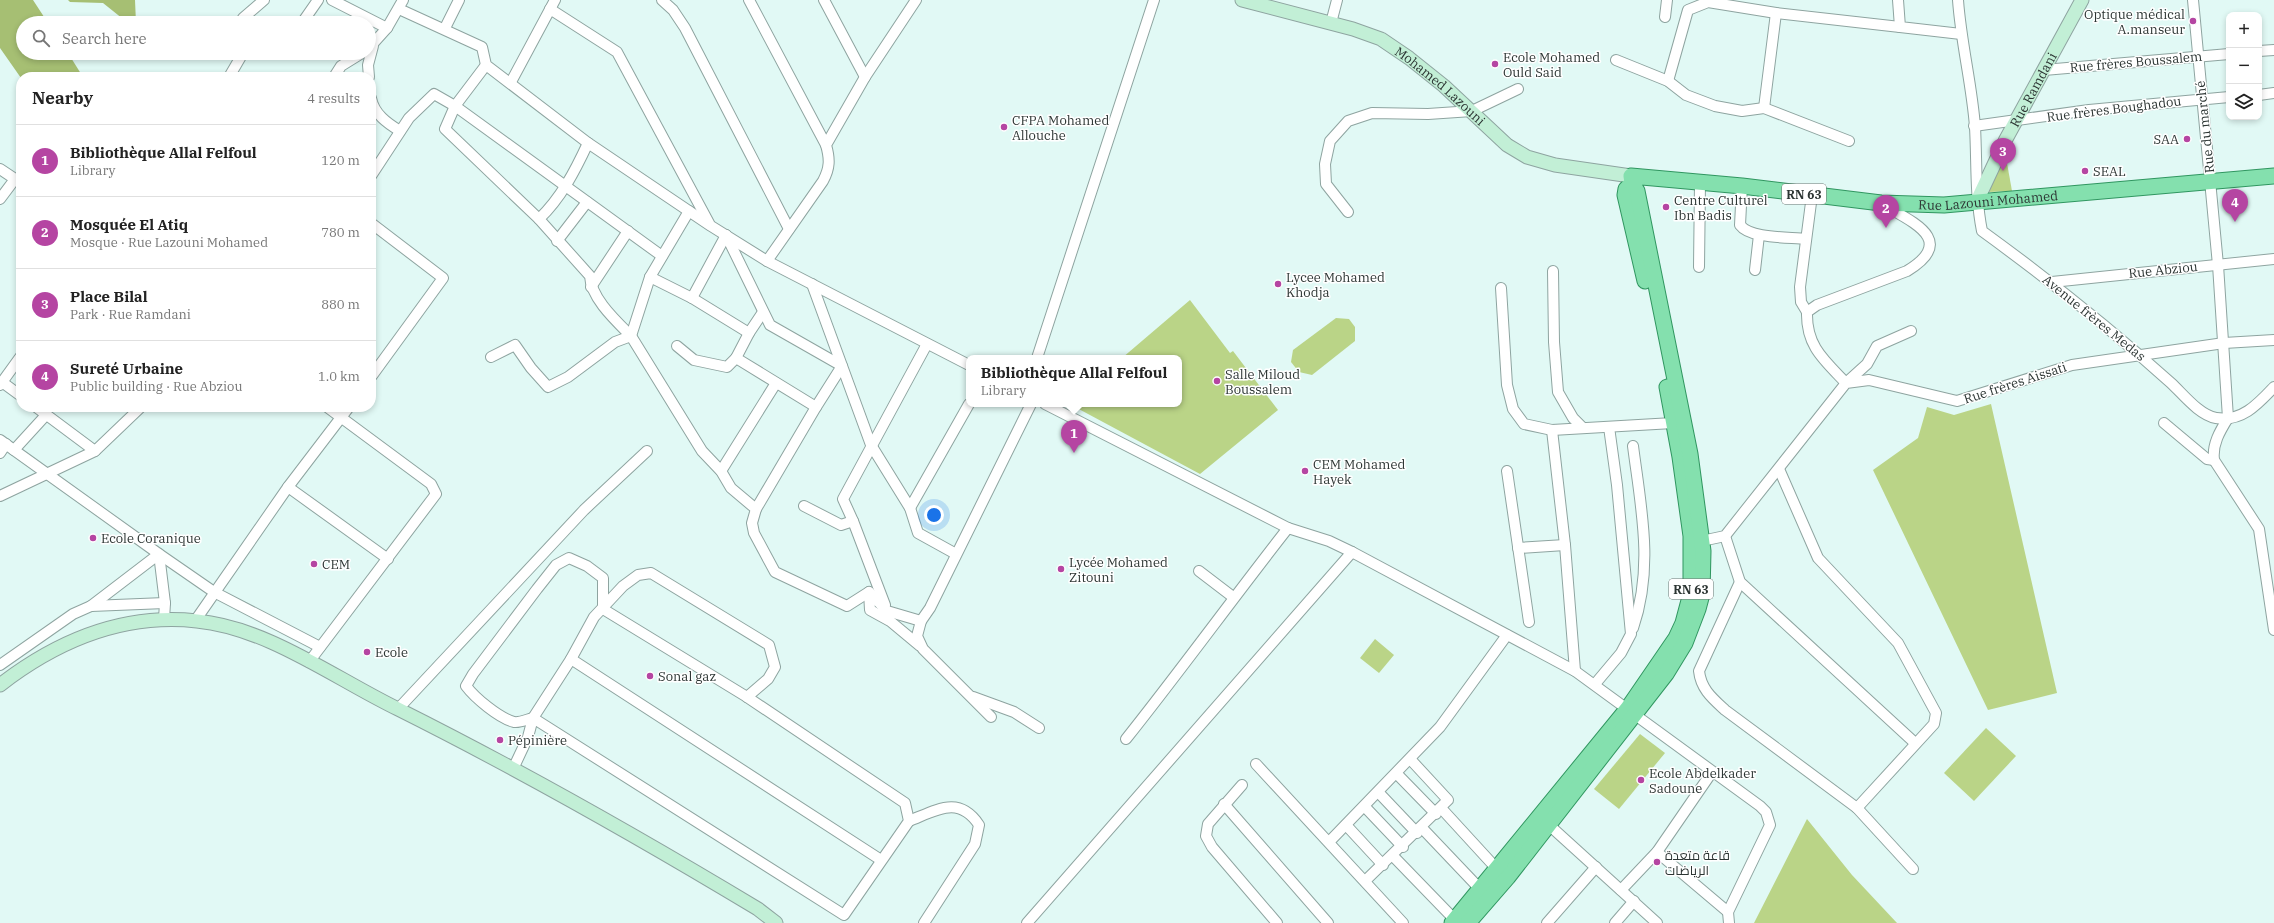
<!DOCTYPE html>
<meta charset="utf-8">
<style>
:root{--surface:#fff;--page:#f6f6f6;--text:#222;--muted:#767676;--line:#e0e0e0;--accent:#b545a2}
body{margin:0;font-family:"IBM Plex Serif",Cairo,serif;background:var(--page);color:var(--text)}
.controls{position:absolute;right:12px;top:12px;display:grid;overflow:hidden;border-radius:8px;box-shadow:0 2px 6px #0003}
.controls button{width:36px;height:36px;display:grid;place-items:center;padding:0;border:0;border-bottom:1px solid var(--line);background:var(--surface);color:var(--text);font:20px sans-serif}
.you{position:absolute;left:934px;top:515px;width:14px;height:14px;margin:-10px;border:3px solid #fff;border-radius:50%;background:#1a73e8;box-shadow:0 0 0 6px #1a73e833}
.badge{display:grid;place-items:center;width:26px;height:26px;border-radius:50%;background:var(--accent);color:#fff;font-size:13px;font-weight:700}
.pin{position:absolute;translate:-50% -33px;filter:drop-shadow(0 1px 2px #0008)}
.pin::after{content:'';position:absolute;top:21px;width:14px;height:12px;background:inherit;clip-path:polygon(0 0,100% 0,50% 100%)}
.popup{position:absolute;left:966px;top:355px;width:216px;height:52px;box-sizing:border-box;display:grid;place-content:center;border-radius:8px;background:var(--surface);filter:drop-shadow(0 1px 3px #0005);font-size:13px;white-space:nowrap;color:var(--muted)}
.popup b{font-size:15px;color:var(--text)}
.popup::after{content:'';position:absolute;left:50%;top:100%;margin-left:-8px;border:8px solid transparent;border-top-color:var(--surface)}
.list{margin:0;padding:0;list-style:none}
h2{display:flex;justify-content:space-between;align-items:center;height:52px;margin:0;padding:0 16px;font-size:17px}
h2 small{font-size:13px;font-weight:400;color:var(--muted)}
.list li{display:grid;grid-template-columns:26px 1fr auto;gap:12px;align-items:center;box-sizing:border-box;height:72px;padding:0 16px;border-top:1px solid var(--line)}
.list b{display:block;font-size:15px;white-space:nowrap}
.list p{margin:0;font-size:13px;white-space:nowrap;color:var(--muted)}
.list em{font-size:13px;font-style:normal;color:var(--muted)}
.icon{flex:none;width:22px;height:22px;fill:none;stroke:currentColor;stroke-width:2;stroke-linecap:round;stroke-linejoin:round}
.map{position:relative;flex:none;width:2274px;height:923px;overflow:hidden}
.search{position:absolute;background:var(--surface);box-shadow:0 2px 6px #0003;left:16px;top:16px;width:360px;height:44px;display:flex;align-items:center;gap:10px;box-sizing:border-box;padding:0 14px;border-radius:22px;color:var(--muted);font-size:15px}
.panel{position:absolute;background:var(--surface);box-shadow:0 2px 6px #0003;left:16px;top:72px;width:360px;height:340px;border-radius:16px}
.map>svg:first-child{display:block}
</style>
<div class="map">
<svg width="2274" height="923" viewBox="0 0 2274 923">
<rect width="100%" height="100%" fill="#e1f9f5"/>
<g fill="#bad487">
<polygon points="2005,152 2012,191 1989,192"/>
<polygon points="1190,300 1230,353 1233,351 1278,410 1200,474 1075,407 1078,404 1179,404 1179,358 1122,358"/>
<polygon points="1336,318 1349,319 1355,327 1355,341 1312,375 1299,372 1291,362 1293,350"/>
<polygon points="1991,404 2057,693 1988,710 1873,470 1918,438 1927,407 1954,415"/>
<polygon points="1375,639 1394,655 1379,673 1360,658"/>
<polygon points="1986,728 2016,756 1974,801 1944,773"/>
<polygon points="1640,734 1665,753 1619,809 1594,789"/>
<polygon points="1807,819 1852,875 1897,923 1754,923"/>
</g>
<g fill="#a6bf73">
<polygon points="0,0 33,0 48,23 23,23 23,53 68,53 83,77 21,78 0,48"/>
<polygon points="68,0 135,0 136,23 128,23 103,3 70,2"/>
</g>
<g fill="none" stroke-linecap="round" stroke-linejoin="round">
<defs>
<g id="street">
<polyline points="332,0 387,28"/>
<polyline points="662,0 673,10 685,28 789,229"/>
<polyline points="749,0 826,145"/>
<polyline points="824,0 865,77"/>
<polyline points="1898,0 1900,27 1961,34"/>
<path d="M1958,0C1961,43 1972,85 1975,127C1977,163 1975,196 1982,231C2048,279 2111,329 2171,383C2183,394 2199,415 2216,418C2242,422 2258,404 2274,387"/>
<path d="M2193,0L2218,265L2228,418C2220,431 2212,444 2214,460L2259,529L2274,630"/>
<polyline points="399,9 482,47 486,65 588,143 711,226 767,261 969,365"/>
<polyline points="550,9 617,52 709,223"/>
<polyline points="1665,17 1667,0"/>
<polyline points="243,18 264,0"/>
<polyline points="302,23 318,0"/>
<polyline points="1331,23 1337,0"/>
<polyline points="445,28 459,0"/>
<polyline points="369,48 387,28 403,0"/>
<polyline points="2259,51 2274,50"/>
<polyline points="1616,60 1668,81 1686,95 1715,106 1742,111 1764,108 1849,141"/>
<polyline points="486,65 455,106 445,129 539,219"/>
<polyline points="2044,70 2229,54"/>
<polyline points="229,77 243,53"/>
<polyline points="334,77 341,66 362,53"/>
<polyline points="369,77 368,65 373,46"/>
<polyline points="1668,81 1688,10 1708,2 1776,13 1900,27"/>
<polyline points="511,82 555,0"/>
<polyline points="2259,95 2274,93"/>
<path d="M371,98C374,114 387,123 400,131"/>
<polyline points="1764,108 1776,13"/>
<polyline points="1974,126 2089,110 2229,97"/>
<path d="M588,143C575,171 561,198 539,219L590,276C591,298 615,320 631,336L702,451L721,471L731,488L756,509L752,523L754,533L775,572L847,606L869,592L887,611L921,621L930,608L1031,404"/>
<polyline points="0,169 15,179 0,199"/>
<polyline points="371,176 409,118 434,94 455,106 662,256"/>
<path d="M1742,186L1740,225C1750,239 1790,237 1806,239"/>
<path d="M1882,204C1912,222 1958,240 1907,271L1817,305L1807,312C1806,346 1824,360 1846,383L1867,364L1877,346L1911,331"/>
<polyline points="1348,212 1326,184 1325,164 1330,141 1348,121 1372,113 1428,114 1472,111 1518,89"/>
<polyline points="371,223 443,278 371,377"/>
<polyline points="726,235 770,325 842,366 816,407 756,509"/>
<polyline points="557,241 587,202"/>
<path d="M767,261L823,181C830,168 830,159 826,145L865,77L916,0"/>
<polyline points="1699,267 1700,183"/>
<polyline points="1755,270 1759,235"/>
<polyline points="1553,271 1554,342 1558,392 1573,418 1582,427"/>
<polyline points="650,277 692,298 749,333"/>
<polyline points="2052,282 2274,259"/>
<polyline points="812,284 871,445 910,508 918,533 956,554"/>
<polyline points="591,287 628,231"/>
<polyline points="1501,288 1507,385 1513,409 1524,424 1552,430 1673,423"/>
<polyline points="692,298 726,235"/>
<polyline points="763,312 749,333 736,358 816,407"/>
<polyline points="1807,312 1801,302 1800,287 1812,195"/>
<polyline points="677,346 694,360 727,367 736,358"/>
<polyline points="491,357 515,345 531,368 548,387 568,377 615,342 631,336 650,277 689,211"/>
<polyline points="1037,358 1154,0"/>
<polyline points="2,382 21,396"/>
<polyline points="0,385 21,356"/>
<polyline points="1045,404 1288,528 1329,541 1352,552 1575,671 1760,806 1766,812 1770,825 1728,912 1729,923"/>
<polyline points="36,407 95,451"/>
<polyline points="2164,423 2207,459 2214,460"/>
<polyline points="1552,430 1565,545 1575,671"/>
<polyline points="0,440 159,554 165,603 164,619"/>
<polyline points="14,450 46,415"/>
<polyline points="0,453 6,444"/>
<polyline points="1779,469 1818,558 1898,643 1936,713 1934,724 1857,808"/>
<polyline points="721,471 776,383"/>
<polyline points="1507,471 1529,622"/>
<polyline points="288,487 388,559"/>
<polyline points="0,496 95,451 141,407"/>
<polyline points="804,506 841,525 853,521"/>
<polyline points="910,508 969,404"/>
<polyline points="1725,536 1740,582 1915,743"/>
<polyline points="1697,542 1725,536 1846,383 1869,380 1957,401 2072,365 2224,343 2274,340"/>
<polyline points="1518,548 1565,545"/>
<path d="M569,558L587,566L603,578V609L747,697L905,803L909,821L844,915L533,718C528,719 520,723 514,722C499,718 475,698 466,686L473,674L537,589L556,565Z"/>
<polyline points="1199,571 1233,597"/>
<path d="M1740,582L1699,671C1701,689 1712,698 1725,710L1857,808L1913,869"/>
<polyline points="869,592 870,610 890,621 920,646"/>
<polyline points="885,605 853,521 843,499 927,344"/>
<polyline points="91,606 159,554 214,592 320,647"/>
<polyline points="195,621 288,487 349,407"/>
<polyline points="921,621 917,636 923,649 991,717"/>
<path d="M1633,628C1654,567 1641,508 1633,446"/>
<polyline points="571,659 881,860"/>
<polyline points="309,662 436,494 431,484 327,407"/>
<polyline points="0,665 73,614 91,606 165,603"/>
<polyline points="1595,684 1621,653 1631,634 1617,485 1609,427"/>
<polyline points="973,697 1014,712 1039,728"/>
<polyline points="398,709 584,510 647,451"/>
<path d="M1126,739C1181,670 1233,598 1288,528"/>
<polyline points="1256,764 1403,923"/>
<polyline points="513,769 528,737 533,718 571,659 594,617 623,586 638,575 651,573 769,645 775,667 768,679 747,697"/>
<polyline points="1397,774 1436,814"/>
<polyline points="1242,785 1208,824 1206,836 1212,847 1277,923"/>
<polyline points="1379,793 1417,833"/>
<polyline points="1224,804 1328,923"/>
<polyline points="1365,807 1403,847"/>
<polyline points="1441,808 1496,868"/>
<path d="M909,821C937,810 959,795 979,825L975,844L924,923"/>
<polyline points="1346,825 1383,865"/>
<polyline points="1549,825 1657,923"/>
<polyline points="1422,828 1480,889"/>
<polyline points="1329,842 1440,727 1507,635"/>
<polyline points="1657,852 1728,912"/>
<polyline points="1393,856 1455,920"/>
<polyline points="1365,881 1448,800 1411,760"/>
<polyline points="1621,890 1657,852 1712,772"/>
<polyline points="1027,923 1352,552"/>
<polyline points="1547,923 1596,867"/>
<polyline points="1615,923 1634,901"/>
</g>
<g id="secondary">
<path id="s1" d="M1242,0L1353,29L1381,39L1409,58L1444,86L1507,145L1527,157L1555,165L1631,176"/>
<path id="s2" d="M1976,203L2006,139L2082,0"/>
<path d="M0,685C57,641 124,613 197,621C268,628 334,678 398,709C520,770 640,838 758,909L776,923"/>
</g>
<g id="primary">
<polyline points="1632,183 1626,189 1625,195 1645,281"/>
<polyline points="1452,923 1628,708 1676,638 1683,623 1691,593 1691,536 1680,457 1667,387"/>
<path id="s3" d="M1468,923L1508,877L1666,674L1685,643L1698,609L1702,594L1703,551L1690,454L1637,191L1632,183L1631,176L1742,186L1881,203L1944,205L2274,176"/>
</g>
</defs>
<use href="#street" stroke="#8ea4a0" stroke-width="12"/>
<use href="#secondary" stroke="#8ea4a0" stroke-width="15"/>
<use href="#primary" stroke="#309660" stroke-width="17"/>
<use href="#street" stroke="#fff" stroke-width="10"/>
<use href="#secondary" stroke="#c2efd6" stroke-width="13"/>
<use href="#primary" stroke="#84e0ae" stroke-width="15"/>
</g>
<g fill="#b545a2" stroke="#fff" stroke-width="1.5">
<circle cx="2193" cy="21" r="4"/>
<circle cx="1495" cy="64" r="4"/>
<circle cx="1004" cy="127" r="4"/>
<circle cx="2187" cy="139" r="4"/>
<circle cx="2085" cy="171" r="4"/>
<circle cx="1666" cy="207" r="4"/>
<circle cx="1278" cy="284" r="4"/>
<circle cx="1217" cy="381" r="4"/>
<circle cx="1305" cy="471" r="4"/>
<circle cx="93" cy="538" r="4"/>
<circle cx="314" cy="564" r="4"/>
<circle cx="1061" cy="569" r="4"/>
<circle cx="367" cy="652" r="4"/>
<circle cx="650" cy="676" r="4"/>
<circle cx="500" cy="740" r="4"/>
<circle cx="1641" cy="780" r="4"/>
<circle cx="1657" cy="862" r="4"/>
</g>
<g text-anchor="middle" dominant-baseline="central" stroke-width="3" stroke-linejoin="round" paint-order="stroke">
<g fill="#fff" stroke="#6b7270" stroke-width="1">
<rect x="1782" y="184" width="44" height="20" rx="3"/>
<rect x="1669" y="579" width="44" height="20" rx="3"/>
</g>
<g font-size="12" font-weight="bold" fill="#2c3533">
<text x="1804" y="194">RN 63</text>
<text x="1691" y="589">RN 63</text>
</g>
<g font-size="13" fill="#2c3533" stroke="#fff" text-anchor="start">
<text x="2185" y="14" text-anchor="end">Optique médical<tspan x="2185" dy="15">A.manseur</tspan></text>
<text x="1503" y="57">Ecole Mohamed<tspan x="1503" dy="15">Ould Said</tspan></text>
<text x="1012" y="120">CFPA Mohamed<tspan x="1012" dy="15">Allouche</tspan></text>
<text x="2179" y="139" text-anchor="end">SAA</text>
<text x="2093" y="171">SEAL</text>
<text x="1674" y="200">Centre Culturel<tspan x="1674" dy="15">Ibn Badis</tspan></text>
<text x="1286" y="277">Lycee Mohamed<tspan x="1286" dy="15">Khodja</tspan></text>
<text x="1225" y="374">Salle Miloud<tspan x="1225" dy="15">Boussalem</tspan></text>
<text x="1313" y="464">CEM Mohamed<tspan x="1313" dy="15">Hayek</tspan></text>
<text x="101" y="538">Ecole Coranique</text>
<text x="1069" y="562">Lycée Mohamed<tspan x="1069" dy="15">Zitouni</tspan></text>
<text x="322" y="564">CEM</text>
<text x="375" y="652">Ecole</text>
<text x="658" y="676">Sonal gaz</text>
<text x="508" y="740">Pépinière</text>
<text x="1649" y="773">Ecole Abdelkader<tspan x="1649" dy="15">Sadoune</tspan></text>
<text x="1665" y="855">قاعة متعدة<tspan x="1665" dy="15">الرياضات</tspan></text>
</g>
<g font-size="13" fill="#2c3533" stroke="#fff">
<text transform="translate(2136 62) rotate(-5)">Rue frères Boussalem</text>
<text stroke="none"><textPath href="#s1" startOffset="220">Mohamed Lazouni</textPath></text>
<text stroke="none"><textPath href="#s2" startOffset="127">Rue Ramdani</textPath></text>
<text transform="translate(2114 109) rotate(-7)">Rue frères Boughadou</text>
<text transform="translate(2205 127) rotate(-96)">Rue du marché</text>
<text stroke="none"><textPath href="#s3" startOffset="1191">Rue Lazouni Mohamed</textPath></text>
<text transform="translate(2163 270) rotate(-6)">Rue Abziou</text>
<text transform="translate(2094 318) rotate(39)">Avenue frères Medas</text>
<text transform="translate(2015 383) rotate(-18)">Rue frères Aissati</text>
</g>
</g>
</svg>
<div class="controls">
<button>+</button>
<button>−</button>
<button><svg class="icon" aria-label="layers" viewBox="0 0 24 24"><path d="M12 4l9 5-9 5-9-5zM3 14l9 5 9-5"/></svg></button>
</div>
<div class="you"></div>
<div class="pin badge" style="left:1074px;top:453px">1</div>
<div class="popup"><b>Bibliothèque Allal Felfoul</b>Library</div>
<div class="pin badge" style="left:1886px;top:228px">2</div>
<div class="pin badge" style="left:2003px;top:171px">3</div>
<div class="pin badge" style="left:2235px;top:222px">4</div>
<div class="search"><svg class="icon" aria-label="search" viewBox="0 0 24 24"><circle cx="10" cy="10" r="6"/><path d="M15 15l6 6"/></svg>Search here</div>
<section class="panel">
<h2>Nearby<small>4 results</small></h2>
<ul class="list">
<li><span class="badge">1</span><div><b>Bibliothèque Allal Felfoul</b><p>Library</p></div><em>120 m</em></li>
<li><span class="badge">2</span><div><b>Mosquée El Atiq</b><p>Mosque · Rue Lazouni Mohamed</p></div><em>780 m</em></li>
<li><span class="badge">3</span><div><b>Place Bilal</b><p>Park · Rue Ramdani</p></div><em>880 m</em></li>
<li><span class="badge">4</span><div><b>Sureté Urbaine</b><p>Public building · Rue Abziou</p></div><em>1.0 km</em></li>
</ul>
</section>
</div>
